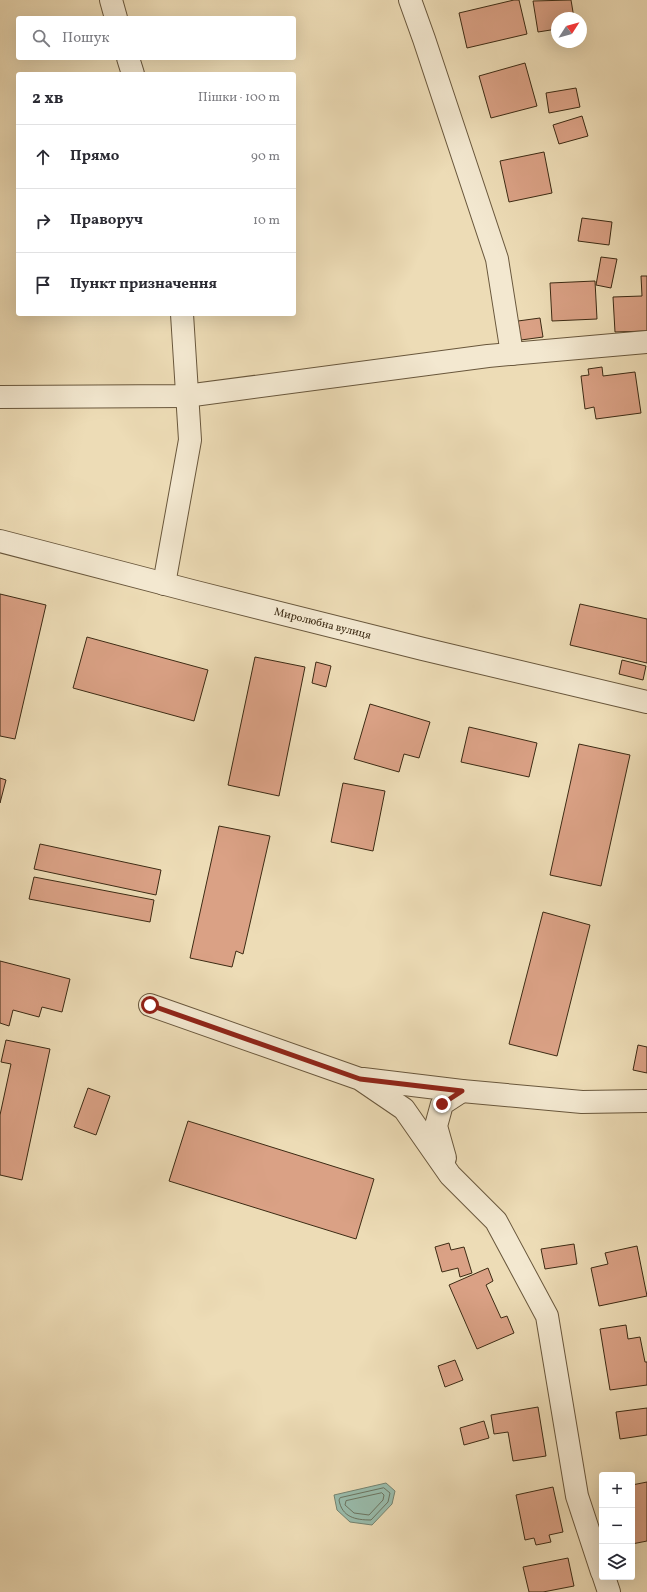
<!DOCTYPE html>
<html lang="uk">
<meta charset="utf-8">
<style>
:root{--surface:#fff;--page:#f2f2f3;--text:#2b2b33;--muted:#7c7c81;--line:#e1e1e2}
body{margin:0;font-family:Vollkorn,serif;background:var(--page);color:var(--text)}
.controls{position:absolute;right:12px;bottom:12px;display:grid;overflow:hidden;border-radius:4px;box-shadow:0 4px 16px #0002}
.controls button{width:36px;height:36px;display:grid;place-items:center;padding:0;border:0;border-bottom:1px solid var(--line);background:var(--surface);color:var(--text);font:20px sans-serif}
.compass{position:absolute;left:551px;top:12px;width:36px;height:36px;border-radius:50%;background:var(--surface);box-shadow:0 4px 16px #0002;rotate:54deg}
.stop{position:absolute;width:12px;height:12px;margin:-9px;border:3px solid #8f2418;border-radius:50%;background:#fff}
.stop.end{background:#8f2418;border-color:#fff;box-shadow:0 1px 4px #0008}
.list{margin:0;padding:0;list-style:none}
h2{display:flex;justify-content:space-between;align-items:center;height:52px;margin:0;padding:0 16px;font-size:17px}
h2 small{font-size:13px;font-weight:400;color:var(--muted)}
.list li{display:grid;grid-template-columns:26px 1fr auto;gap:12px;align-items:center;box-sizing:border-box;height:64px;padding:0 16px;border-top:1px solid var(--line)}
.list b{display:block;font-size:15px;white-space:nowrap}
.list em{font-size:13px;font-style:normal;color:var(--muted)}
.icon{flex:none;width:22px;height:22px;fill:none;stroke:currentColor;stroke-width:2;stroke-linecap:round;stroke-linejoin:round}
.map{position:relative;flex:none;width:647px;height:1592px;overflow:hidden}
.search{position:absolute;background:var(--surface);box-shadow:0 4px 16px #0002;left:16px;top:16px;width:280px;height:44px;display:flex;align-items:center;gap:10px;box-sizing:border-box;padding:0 14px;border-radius:4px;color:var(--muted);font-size:15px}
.panel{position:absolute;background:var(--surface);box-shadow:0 4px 16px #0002;left:16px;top:72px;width:280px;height:244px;border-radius:4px}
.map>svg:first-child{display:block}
</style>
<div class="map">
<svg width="647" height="1592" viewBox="0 0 647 1592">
<rect width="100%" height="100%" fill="#eddcb6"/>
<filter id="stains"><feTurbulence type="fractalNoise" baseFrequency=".005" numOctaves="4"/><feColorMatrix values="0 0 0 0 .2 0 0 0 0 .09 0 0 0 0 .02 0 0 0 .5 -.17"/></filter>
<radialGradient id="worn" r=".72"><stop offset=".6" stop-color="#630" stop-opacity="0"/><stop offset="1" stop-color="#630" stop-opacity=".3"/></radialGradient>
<polygon fill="#99bcac" stroke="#74826f" points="386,1483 395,1491 392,1504 372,1525 350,1522 337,1510 334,1495"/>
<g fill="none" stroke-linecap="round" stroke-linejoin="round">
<g stroke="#6b7460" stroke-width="1">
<path d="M384,1488L390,1493L388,1502L371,1520C355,1520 342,1517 339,1500L340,1498Z"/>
<polygon points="382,1493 384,1495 383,1500 369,1515 354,1513 345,1505 346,1501"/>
</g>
</g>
<g fill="#daa185" stroke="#3d2b14">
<polygon points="514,0 519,0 527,34 467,48 459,13"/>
<polygon points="571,0 574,18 557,18 557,29 538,32 533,1"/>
<polygon points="525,63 537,106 491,118 479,76"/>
<polygon points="576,88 580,107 549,113 546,93"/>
<polygon points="582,116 588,136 559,144 553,125"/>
<polygon points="544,152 552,193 509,202 500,161"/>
<polygon points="582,218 612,222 609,245 578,241"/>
<polygon points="601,257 617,259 611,288 596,285"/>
<polygon points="641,276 647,276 647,331 615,332 613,297 642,296"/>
<polygon points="595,281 597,319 552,321 550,283"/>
<polygon points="540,318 543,337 521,340 518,321"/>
<polygon points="602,367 603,376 635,372 641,413 596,419 594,407 585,409 581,376 589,375 588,369"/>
<polygon points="0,594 46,605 15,739 0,736"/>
<polygon points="580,604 647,619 647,663 570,645"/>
<polygon points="87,637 208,670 194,721 73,688"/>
<polygon points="255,657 305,667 279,796 228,785"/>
<polygon points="622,660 646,666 643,680 619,674"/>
<polygon points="316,662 331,666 326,687 312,683"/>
<polygon points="370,704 430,722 419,758 404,754 399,772 354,759"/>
<polygon points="469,727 537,743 529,777 461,762"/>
<polygon points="579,744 630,755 601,886 550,875"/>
<polygon points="0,778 6,780 0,803"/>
<polygon points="343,783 385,791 373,851 331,842"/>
<polygon points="219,826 270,836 243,954 236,951 232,967 190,958"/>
<polygon points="40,844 161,870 156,895 34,869"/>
<polygon points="34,877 154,900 150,922 29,899"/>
<polygon points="543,912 590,925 557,1056 509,1044"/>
<polygon points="0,961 70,979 62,1012 42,1007 39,1017 13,1010 9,1026 0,1023"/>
<polygon points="6,1040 50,1049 22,1180 0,1175 0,1115 11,1064 1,1062"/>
<polygon points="638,1045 647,1047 647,1073 633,1070"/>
<polygon points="88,1088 110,1096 96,1135 74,1127"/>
<polygon points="188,1121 374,1179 356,1239 169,1181"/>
<polygon points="449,1243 451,1250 464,1247 472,1273 460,1277 458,1268 442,1272 435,1247"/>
<polygon points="574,1244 577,1264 545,1269 541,1249"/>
<polygon points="637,1246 647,1296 599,1306 591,1268 608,1264 605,1253"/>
<polygon points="488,1268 493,1281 486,1285 501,1318 507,1316 514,1333 477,1349 449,1285"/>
<polygon points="626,1325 628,1339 640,1337 645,1362 647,1362 647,1385 610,1390 600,1329"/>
<polygon points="455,1360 463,1380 445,1387 438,1366"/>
<polygon points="538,1407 546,1456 513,1461 508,1432 494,1434 491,1415"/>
<polygon points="647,1408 647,1435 620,1439 616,1412"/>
<polygon points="484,1421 489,1438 464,1445 460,1428"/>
<polygon points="647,1482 647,1541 632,1544 632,1485"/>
<polygon points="553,1487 563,1532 549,1535 551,1542 536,1545 534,1538 525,1540 516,1495"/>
<polygon points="568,1558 574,1586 543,1592 529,1592 523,1567"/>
</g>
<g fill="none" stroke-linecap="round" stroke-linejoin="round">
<defs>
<g id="minor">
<polyline points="111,0 116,18"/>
<polyline points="410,0 424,39 497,259 512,354"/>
<polyline points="128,58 133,74"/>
<polyline points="0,397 186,396 488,356 647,342"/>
<path id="s1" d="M0,541L192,591L423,649L647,702"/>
<polyline points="164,584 190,440 182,314"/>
<polyline points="150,1005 360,1079 404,1109 450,1175 496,1221 547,1316 577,1496 602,1572"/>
<polyline points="363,1079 462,1091 582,1102 647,1101"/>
<polyline points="445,1158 436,1126 442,1104 462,1091"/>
<polyline points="604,1577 609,1592"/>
</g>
</defs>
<use href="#minor" stroke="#69573c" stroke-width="24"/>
<use href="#minor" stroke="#f3e8d0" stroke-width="22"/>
</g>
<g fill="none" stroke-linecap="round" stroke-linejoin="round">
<polyline stroke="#8f2418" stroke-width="5" points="150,1005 360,1079 462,1091 442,1104"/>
</g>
<g text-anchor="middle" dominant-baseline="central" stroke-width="4" stroke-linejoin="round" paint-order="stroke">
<g font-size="11" fill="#3d2b14" stroke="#f3e8d0">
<text stroke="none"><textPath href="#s1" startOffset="333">Миролюбна вулиця</textPath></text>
</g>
</g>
<rect width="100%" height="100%" filter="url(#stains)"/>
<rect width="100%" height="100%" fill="url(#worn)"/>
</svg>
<div class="controls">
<button>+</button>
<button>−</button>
<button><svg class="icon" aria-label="layers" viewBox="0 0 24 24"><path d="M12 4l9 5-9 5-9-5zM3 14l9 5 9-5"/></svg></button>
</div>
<svg class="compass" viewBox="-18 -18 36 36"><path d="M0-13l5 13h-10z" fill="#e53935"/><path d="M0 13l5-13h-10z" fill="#7c7c81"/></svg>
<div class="stop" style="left:150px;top:1005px"></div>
<div class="stop end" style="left:442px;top:1104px"></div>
<div class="search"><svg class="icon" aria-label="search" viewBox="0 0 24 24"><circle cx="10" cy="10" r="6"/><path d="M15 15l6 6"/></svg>Пошук</div>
<section class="panel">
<h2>2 хв<small>Пішки · 100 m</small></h2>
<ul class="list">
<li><svg class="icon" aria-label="ahead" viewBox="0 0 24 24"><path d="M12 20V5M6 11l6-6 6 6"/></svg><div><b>Прямо</b></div><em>90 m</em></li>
<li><svg class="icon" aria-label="right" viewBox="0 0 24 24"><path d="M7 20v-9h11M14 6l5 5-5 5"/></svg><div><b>Праворуч</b></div><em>10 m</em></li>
<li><svg class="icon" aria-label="arrive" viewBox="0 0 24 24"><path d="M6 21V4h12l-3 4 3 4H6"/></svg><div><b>Пункт призначення</b></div></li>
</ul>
</section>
</div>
